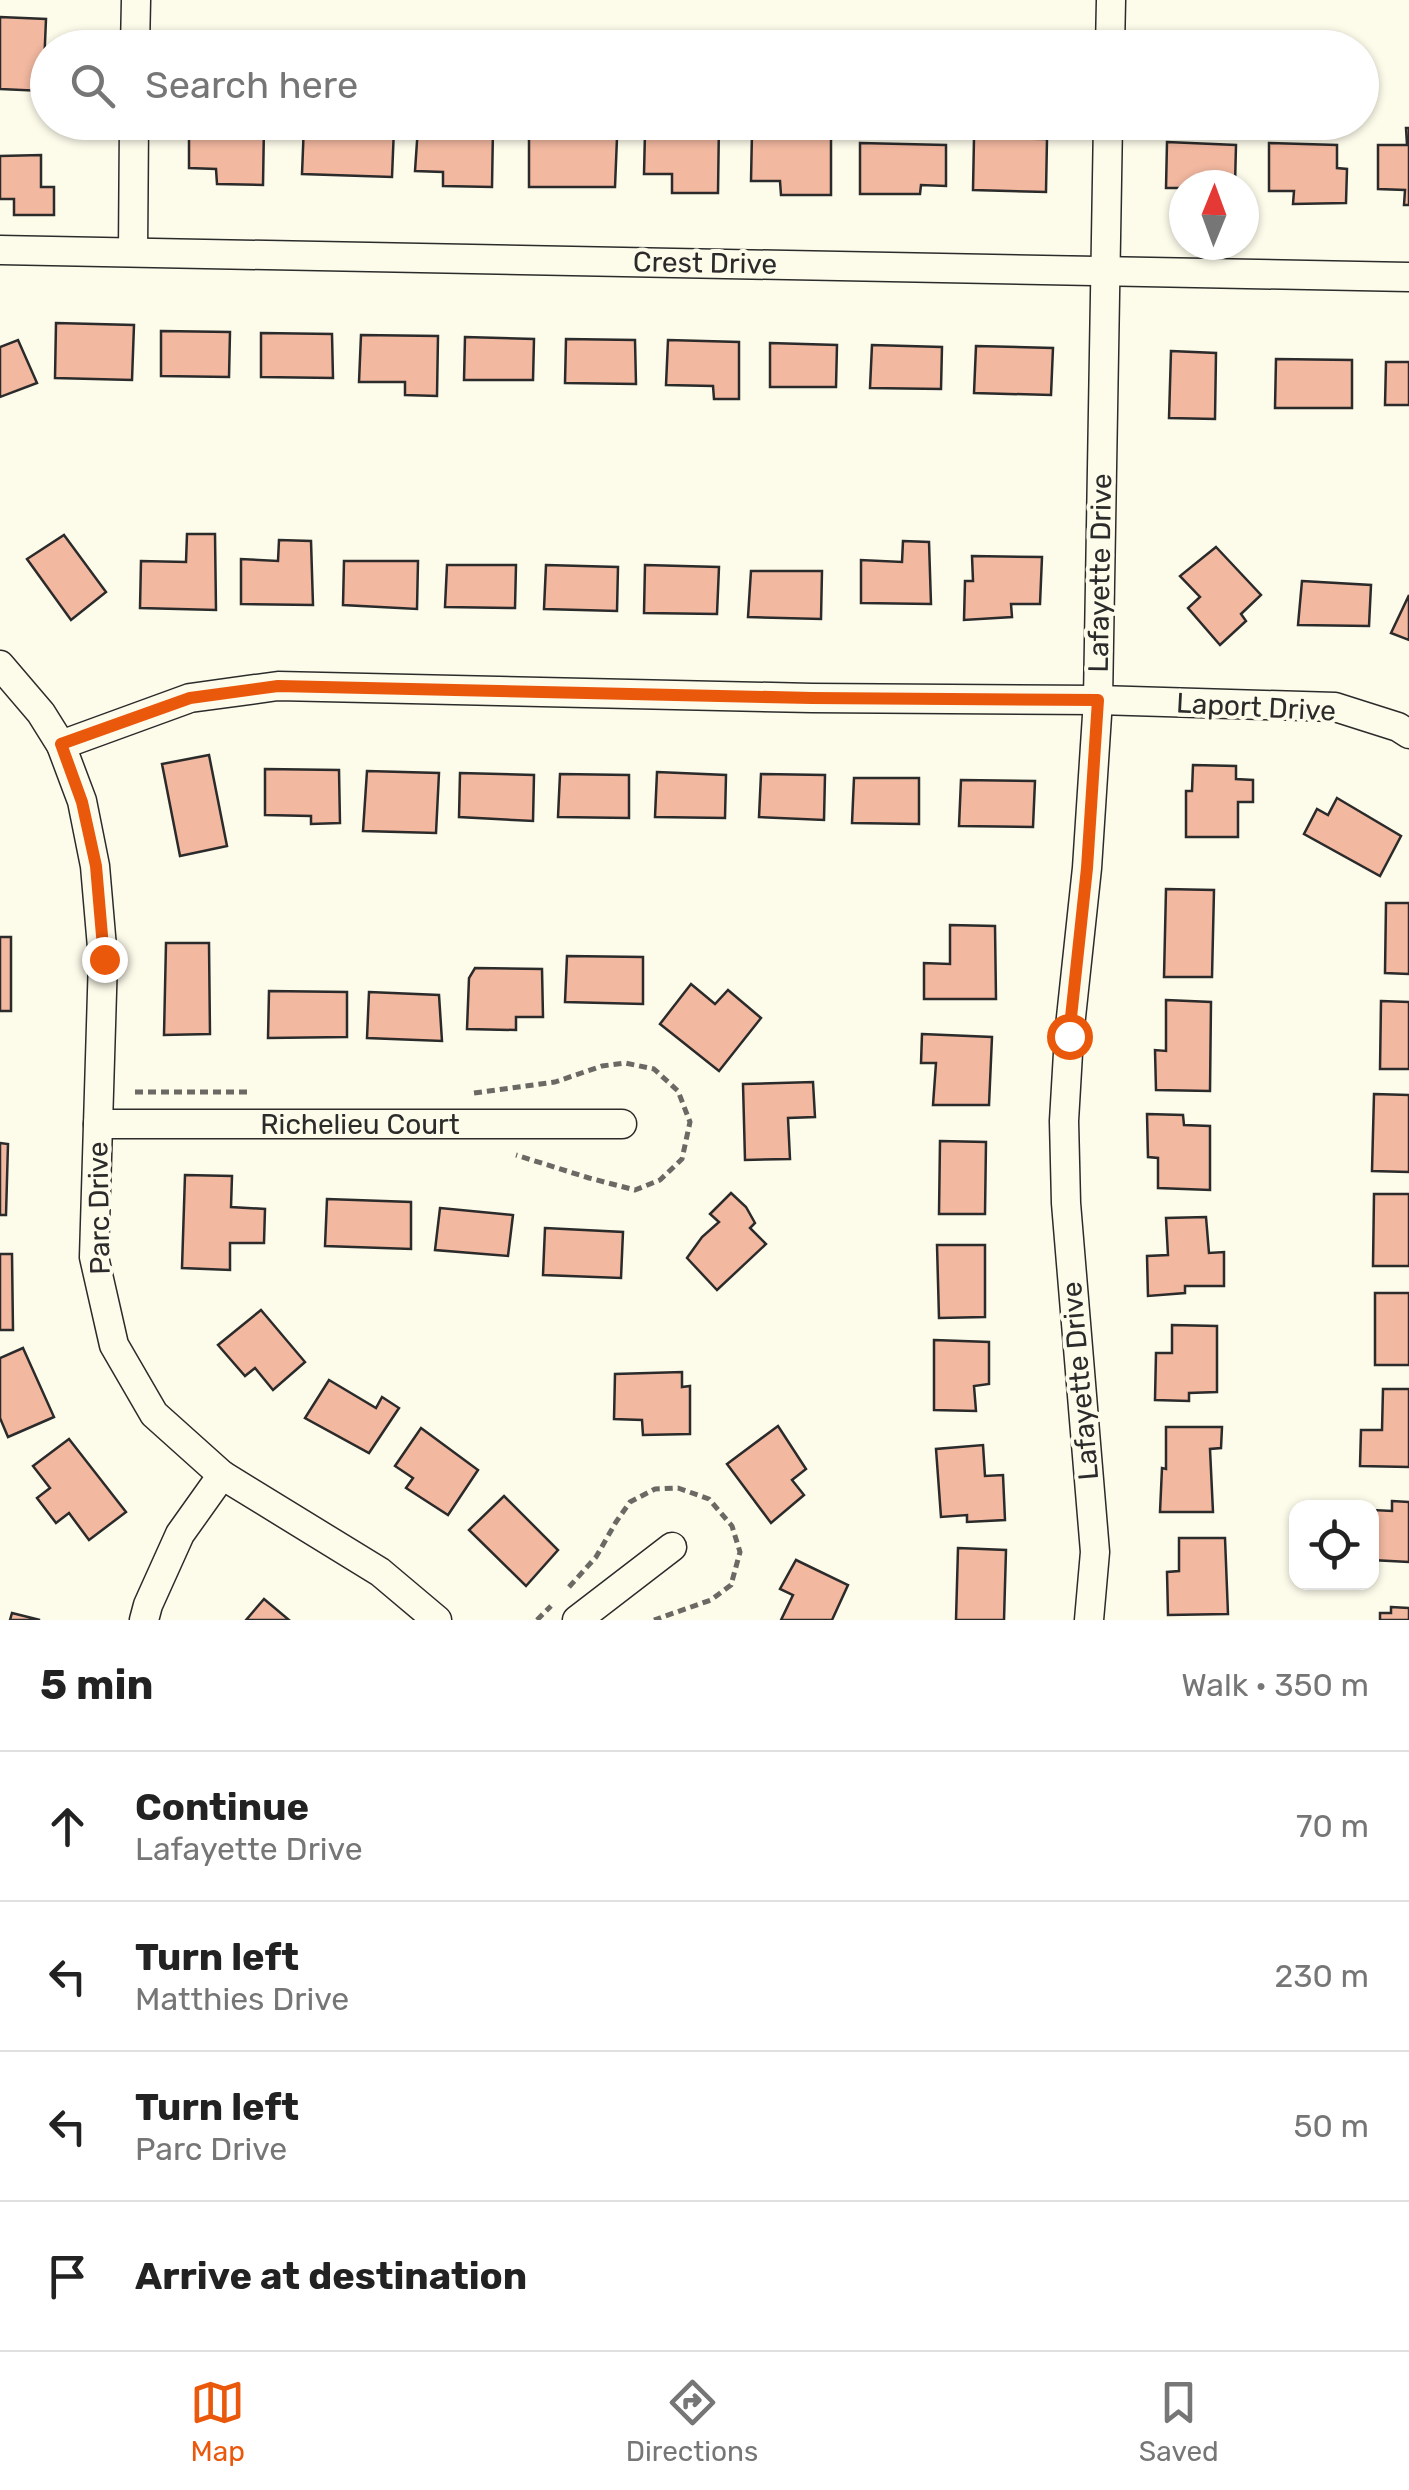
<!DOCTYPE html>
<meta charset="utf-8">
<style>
:root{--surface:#fff;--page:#f2f2f2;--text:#222;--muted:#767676;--line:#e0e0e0;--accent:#ea580c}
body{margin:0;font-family:Rubik,sans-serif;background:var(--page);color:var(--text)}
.controls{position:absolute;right:30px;bottom:30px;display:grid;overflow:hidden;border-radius:20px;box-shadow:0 2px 8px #0004}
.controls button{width:90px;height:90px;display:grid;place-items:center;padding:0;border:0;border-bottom:2px solid var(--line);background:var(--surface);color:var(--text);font:50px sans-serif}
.compass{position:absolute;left:1169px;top:170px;width:90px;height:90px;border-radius:50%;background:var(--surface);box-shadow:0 2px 8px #0004;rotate:1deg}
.stop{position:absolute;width:30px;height:30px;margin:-22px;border:8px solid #ea580c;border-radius:50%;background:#fff}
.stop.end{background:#ea580c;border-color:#fff;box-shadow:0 2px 10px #0008}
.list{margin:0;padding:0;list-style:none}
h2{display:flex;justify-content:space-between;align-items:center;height:130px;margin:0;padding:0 40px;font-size:42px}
h2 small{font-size:32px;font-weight:400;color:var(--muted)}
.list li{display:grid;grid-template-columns:65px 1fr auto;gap:30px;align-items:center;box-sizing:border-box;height:150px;padding:0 40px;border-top:2px solid var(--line)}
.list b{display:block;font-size:38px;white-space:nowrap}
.list p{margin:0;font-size:32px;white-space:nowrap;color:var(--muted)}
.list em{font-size:32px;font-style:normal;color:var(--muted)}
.icon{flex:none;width:55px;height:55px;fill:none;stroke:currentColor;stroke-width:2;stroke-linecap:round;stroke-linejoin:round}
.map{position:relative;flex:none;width:1409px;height:1620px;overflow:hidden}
.search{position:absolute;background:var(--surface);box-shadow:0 2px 8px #0004;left:30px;right:30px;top:30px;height:110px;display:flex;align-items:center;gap:25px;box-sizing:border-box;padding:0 35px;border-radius:55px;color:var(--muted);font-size:38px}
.sheet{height:730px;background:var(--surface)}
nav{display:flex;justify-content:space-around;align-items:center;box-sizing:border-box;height:140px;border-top:2px solid var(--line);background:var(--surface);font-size:28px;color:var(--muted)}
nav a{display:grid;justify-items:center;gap:5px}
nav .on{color:var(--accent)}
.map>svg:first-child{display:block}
</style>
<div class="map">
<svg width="1409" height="1620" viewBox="0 0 1409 1620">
<rect width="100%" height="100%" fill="#fdfbea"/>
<g fill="#f2b8a0" stroke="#2b2b2b" stroke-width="2.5">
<polygon points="0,17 46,19 43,91 0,89"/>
<polygon points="675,122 719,122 718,193 672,193 672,174 644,174 645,132 675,132"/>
<polygon points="189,123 264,125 263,185 217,184 216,169 189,168"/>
<polygon points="304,124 394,128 392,177 302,174"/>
<polygon points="418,127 493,128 492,187 443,186 443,172 415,171"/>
<polygon points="1406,128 1409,128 1409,205 1404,205 1405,190 1378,189 1378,145 1407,145"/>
<polygon points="752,132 831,132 831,195 781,195 780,181 751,181"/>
<polygon points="529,138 617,138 615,187 529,187"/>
<polygon points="974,138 1047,139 1046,192 973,190"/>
<polygon points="1167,142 1236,145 1235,185 1184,185 1184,188 1166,188"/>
<polygon points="860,143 946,145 946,186 921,185 920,194 860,194"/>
<polygon points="1269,143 1337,145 1337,168 1347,169 1346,203 1293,204 1294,191 1269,191"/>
<polygon points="41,155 41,187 54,187 54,215 14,215 14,199 0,199 0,156"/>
<polygon points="56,323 134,325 132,380 55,378"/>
<polygon points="161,331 230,332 229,377 161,376"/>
<polygon points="261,333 332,334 333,378 261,377"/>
<polygon points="361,335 438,336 437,396 405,395 405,382 359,382"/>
<polygon points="465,337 534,339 533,380 464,380"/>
<polygon points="566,339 635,340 636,384 565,383"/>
<polygon points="18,340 37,383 0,397 0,347"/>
<polygon points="668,340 739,342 739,399 714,399 713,386 666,385"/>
<polygon points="770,343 837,345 836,387 770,387"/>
<polygon points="872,345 942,347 941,389 870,388"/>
<polygon points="976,346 1053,348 1051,395 974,393"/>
<polygon points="1171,351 1216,353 1215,419 1169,418"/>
<polygon points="1276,359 1352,360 1352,408 1275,408"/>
<polygon points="1386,362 1409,362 1409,405 1385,405"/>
<polygon points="187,534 215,534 216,610 140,608 141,561 186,562"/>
<polygon points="64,535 106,592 71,620 27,559"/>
<polygon points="279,540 311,541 313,605 241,604 241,559 278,561"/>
<polygon points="903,541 929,542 931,604 861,603 861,560 902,562"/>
<polygon points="1216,547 1261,595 1241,614 1246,621 1220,645 1188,608 1200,597 1180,576"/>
<polygon points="972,556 1042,557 1040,604 1011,604 1012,617 964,620 965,581 973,581"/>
<polygon points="344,561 418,561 417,609 343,605"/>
<polygon points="447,565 516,565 515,608 445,607"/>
<polygon points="546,565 618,567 617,611 544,609"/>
<polygon points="645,565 719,567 717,614 644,613"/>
<polygon points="751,571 822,571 821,619 748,617"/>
<polygon points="1302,581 1371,585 1369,626 1298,625"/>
<polygon points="1409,595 1409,640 1391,633"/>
<polygon points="209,755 227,846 180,856 162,764"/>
<polygon points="1193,765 1236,766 1236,779 1253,780 1253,802 1238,802 1238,837 1186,837 1186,791 1192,791"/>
<polygon points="265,769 339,770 340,823 311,824 311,816 265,815"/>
<polygon points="367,771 439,773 436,833 363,831"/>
<polygon points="657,772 726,775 725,818 655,817"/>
<polygon points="460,773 534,775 533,821 459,817"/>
<polygon points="560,774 629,775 629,818 558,817"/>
<polygon points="761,774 825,775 824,820 759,817"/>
<polygon points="854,778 919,778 919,824 852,823"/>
<polygon points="961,780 1035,781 1033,827 959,826"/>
<polygon points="1337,798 1401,836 1380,876 1304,834 1317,809 1328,815"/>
<polygon points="1166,889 1214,890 1212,977 1164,977"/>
<polygon points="1386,903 1409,903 1409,974 1385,973"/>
<polygon points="950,925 995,926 996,999 924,999 924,963 950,964"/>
<rect x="0" y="937" width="11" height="74"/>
<polygon points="166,943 209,943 210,1034 164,1035"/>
<polygon points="567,956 643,957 643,1004 565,1002"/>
<polygon points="475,968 542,969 543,1017 516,1017 516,1030 467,1029 469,978"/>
<polygon points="691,984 715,1004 728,990 761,1018 719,1071 660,1024"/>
<polygon points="269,991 347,992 347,1037 268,1038"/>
<polygon points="369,992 439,995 442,1041 367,1038"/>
<polygon points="1166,1000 1211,1002 1210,1091 1156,1090 1155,1050 1166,1051"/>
<polygon points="1381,1001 1409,1002 1409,1069 1380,1069"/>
<polygon points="922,1034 992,1037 989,1105 933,1105 936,1063 921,1063"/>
<polygon points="813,1082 815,1117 788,1118 790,1159 745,1160 743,1084"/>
<polygon points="1374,1094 1409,1095 1409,1172 1372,1171"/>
<polygon points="1147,1114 1183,1115 1184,1125 1210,1126 1210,1190 1158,1188 1158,1158 1148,1157"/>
<polygon points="940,1141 986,1142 985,1214 939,1214"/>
<polygon points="0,1143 8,1144 6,1215 0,1215"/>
<polygon points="185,1175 232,1176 231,1207 265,1209 264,1243 230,1243 230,1270 182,1268"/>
<polygon points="731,1193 746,1207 755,1223 750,1228 766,1244 717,1290 687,1258 702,1237 719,1222 710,1214"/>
<polygon points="1374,1194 1409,1194 1409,1266 1373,1266"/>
<polygon points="327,1199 411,1202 411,1249 325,1246"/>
<polygon points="440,1208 513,1215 508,1256 435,1250"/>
<polygon points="1206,1217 1209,1253 1224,1252 1224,1286 1185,1286 1185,1293 1148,1296 1147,1256 1168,1255 1166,1218"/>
<polygon points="545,1228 623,1232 621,1278 543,1275"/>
<polygon points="937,1245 985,1245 985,1317 939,1318"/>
<polygon points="0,1254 12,1254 13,1330 0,1330"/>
<rect x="1375" y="1293" width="34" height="72"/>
<polygon points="261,1310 305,1362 273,1390 255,1368 245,1376 218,1345"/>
<polygon points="1172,1325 1217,1326 1217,1392 1189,1393 1189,1401 1155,1400 1156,1353 1172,1353"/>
<polygon points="934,1340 989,1342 989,1384 974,1386 976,1411 934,1410"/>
<polygon points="23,1348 54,1417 8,1437 0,1418 0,1358"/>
<polygon points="682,1372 682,1387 690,1386 690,1434 643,1435 642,1420 614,1419 615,1374"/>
<polygon points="329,1380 376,1408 382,1397 399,1408 369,1453 305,1418"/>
<polygon points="1383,1389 1409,1389 1409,1467 1360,1466 1361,1430 1382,1430"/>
<polygon points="778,1426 806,1469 792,1480 804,1495 771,1523 727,1464"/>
<polygon points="1166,1427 1222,1427 1221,1448 1210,1449 1213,1512 1160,1512 1162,1468 1166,1469"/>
<polygon points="421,1428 478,1470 448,1515 406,1488 413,1478 395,1466"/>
<polygon points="69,1439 126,1512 89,1540 69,1513 56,1523 37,1498 50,1488 33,1466"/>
<polygon points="983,1445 985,1476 1003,1475 1005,1520 967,1522 967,1515 941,1517 936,1449"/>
<polygon points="504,1496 558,1550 526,1586 469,1530"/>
<polygon points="1392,1501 1409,1502 1409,1562 1372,1560 1373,1510 1392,1511"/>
<polygon points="1179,1538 1225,1538 1228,1614 1168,1615 1167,1572 1179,1571"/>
<polygon points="958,1548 1006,1550 1004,1620 956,1620"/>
<polygon points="796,1560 848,1585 832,1620 781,1620 793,1595 780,1589"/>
<polygon points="264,1599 289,1620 246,1620"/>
<polygon points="1391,1607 1409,1608 1409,1620 1380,1620 1380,1613 1391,1613"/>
<polygon points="12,1613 40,1620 10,1620"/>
</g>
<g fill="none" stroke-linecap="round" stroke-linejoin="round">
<defs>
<g id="street">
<polyline points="135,48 136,0"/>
<polyline points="1110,48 1111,0"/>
<polyline points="0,250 1409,277"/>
<polyline points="133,252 134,122"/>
<polyline points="0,665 41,713 61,745 82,801 95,866 103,959 94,1257 114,1345 154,1414 222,1475 380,1572 437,1620"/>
<polyline points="61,745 190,698 278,686 812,698 1098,700 1335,707 1398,727 1409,734"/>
<polyline points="98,1124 622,1124"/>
<polyline points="144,1620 148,1605 180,1534 222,1475"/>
<polyline points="577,1620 672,1547"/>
<polyline points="1089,1620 1095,1552 1066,1203 1064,1121 1069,1036 1087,868 1098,700 1108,122"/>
</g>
</defs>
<use href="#street" stroke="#2b2b2b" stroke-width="31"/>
<g stroke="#6a6964" stroke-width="5" stroke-dasharray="8 5" stroke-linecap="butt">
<polyline points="135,1092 249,1092"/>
<polyline points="474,1093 555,1082 602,1066 625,1063 654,1069 678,1091 690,1122 682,1159 660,1180 635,1190 589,1178 516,1155"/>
<polyline points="569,1587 596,1557 616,1522 630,1502 655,1489 678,1488 709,1499 732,1526 740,1552 731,1585 711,1600 654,1620"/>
<polyline points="537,1620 551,1606"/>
</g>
<use href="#street" stroke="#fdfbea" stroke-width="28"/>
</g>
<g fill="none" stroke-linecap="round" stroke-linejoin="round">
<polyline stroke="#ea580c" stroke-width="12" points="104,959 96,866 82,802 61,744 190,698 278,686 812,698 1098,700 1087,868 1069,1036"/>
</g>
<g text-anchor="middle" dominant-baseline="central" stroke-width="8" stroke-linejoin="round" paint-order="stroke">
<g font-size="28" fill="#2b2b2b" stroke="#fdfbea">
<text transform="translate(705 263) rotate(1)">Crest Drive</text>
<text transform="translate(1100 573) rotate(-89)">Lafayette Drive</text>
<text transform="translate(1256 707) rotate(3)">Laport Drive</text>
<text x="360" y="1124">Richelieu Court</text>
<text transform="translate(99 1208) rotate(-91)">Parc Drive</text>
<text transform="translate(1080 1381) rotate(-95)">Lafayette Drive</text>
</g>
</g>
</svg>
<div class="controls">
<button><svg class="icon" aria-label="locate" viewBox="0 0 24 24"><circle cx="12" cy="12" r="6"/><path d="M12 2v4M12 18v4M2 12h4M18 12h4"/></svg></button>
</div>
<svg class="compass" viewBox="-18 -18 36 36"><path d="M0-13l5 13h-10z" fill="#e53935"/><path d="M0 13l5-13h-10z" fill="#767676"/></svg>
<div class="stop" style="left:1069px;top:1036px"></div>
<div class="stop end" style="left:104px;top:959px"></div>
<div class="search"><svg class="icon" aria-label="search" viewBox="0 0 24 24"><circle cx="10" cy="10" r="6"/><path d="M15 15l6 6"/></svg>Search here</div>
</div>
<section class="sheet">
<h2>5 min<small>Walk · 350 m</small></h2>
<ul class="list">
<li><svg class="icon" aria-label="ahead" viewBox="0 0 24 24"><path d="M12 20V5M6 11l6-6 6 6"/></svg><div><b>Continue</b><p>Lafayette Drive</p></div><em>70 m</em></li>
<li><svg class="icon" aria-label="left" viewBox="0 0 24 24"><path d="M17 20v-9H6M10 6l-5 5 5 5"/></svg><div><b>Turn left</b><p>Matthies Drive</p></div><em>230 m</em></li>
<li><svg class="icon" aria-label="left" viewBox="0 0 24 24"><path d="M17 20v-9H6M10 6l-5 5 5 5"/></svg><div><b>Turn left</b><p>Parc Drive</p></div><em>50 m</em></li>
<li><svg class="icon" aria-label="arrive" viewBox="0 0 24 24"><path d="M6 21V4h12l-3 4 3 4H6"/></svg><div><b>Arrive at destination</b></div></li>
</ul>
</section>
<nav>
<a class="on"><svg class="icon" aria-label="map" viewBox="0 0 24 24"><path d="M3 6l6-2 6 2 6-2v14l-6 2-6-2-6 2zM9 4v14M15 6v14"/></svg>Map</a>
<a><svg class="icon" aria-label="directions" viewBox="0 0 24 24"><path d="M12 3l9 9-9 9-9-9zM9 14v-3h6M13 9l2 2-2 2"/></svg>Directions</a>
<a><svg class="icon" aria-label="saved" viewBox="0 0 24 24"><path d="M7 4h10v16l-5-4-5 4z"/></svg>Saved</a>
</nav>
